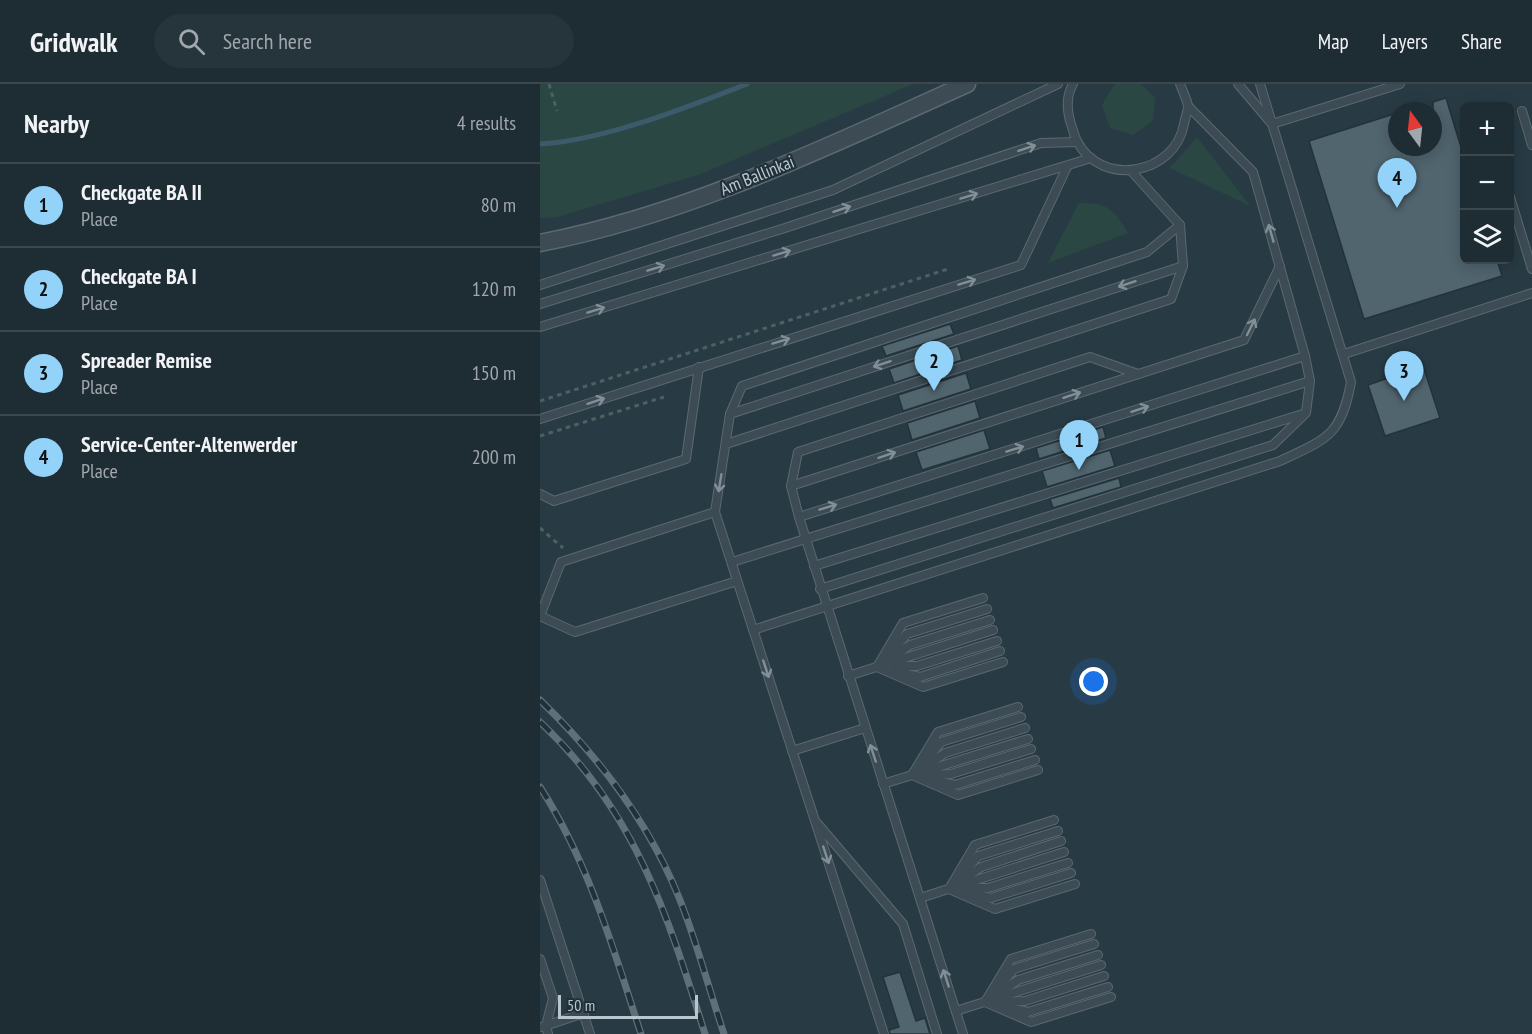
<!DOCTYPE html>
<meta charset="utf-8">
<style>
:root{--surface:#1e2c33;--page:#26343b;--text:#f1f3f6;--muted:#a1a7ac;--line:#3c484e;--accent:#93d2f9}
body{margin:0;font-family:"PT Sans Narrow",sans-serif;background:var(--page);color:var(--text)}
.controls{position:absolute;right:18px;top:18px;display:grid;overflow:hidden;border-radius:9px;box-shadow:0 3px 15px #0003}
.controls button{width:54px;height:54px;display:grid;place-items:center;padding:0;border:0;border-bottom:2px solid var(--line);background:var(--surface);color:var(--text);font:30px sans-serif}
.compass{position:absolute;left:848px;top:18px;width:54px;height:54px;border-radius:50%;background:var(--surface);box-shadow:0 3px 15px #0003;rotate:345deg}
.scale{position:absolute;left:18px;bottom:15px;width:140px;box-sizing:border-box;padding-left:6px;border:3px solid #bac6cd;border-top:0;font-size:16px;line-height:21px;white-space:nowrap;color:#bac6cd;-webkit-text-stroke:4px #213139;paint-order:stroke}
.you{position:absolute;left:554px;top:598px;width:21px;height:21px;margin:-15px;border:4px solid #fff;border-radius:50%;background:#1a73e8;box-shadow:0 0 0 9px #1a73e833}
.badge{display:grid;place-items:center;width:39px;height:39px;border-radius:50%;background:var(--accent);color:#111;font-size:20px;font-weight:700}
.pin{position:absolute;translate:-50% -50px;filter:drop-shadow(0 2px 3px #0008)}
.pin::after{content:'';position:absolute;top:32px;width:21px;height:18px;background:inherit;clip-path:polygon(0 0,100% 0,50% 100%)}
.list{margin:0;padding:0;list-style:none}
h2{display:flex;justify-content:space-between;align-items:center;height:78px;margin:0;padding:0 24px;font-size:26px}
h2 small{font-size:20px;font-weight:400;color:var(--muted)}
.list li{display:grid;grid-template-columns:39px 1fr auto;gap:18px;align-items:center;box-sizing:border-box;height:84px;padding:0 24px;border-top:2px solid var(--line)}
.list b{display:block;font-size:22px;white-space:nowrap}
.list p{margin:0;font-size:20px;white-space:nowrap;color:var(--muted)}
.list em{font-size:20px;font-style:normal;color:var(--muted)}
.icon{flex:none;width:33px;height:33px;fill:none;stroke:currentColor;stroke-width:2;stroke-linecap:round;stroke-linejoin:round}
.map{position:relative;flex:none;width:992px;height:950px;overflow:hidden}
header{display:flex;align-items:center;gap:36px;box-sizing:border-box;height:84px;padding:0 30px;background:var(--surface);border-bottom:2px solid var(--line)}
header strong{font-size:28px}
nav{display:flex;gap:33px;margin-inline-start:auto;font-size:21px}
.search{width:420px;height:54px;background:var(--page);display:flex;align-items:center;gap:15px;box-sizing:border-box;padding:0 21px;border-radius:33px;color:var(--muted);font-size:22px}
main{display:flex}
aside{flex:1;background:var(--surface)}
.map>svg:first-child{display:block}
</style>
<header>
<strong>Gridwalk</strong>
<div class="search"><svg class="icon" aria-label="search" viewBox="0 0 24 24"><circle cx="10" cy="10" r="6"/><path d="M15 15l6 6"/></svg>Search here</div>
<nav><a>Map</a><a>Layers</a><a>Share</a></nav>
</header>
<main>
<aside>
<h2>Nearby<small>4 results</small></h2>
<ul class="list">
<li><span class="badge">1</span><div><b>Checkgate BA II</b><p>Place</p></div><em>80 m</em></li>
<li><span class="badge">2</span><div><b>Checkgate BA I</b><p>Place</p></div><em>120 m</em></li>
<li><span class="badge">3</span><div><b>Spreader Remise</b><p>Place</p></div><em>150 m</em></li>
<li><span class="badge">4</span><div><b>Service-Center-Altenwerder</b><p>Place</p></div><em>200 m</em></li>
</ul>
</aside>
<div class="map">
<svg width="992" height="950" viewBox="0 0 992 950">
<rect width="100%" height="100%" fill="#283b44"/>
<g fill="#2b4743">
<polygon points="0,0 373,0 158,91 17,133 0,134"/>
<polygon points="578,0 601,0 615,14 613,37 593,51 570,44 562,21 574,1"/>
<polygon points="657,53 710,122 630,84"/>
<path d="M539,119C569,119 573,125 588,149L508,179Z"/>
</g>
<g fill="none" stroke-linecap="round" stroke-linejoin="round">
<path stroke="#3c5a6b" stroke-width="5" d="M0,60C63,57 147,23 207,0"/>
</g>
<g fill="#51656f" stroke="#23333b" stroke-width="1.5">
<polygon points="906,14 924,73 924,176 957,176 962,192 824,235 769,57 857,29 857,63 893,63 893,18"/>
<polygon points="410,240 414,250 346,272 342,262"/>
<polygon points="418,262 422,276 354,299 349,285"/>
<polygon points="883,282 900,334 845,352 828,301"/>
<polygon points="426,289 431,305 363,327 358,311"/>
<polygon points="435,317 440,334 372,356 367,339"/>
<polygon points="563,343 566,354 499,375 496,364"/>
<polygon points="444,346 450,365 382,386 376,368"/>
<polygon points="570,366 575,382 507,403 502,387"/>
<polygon points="579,394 581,403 513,424 510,415"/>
<polygon points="360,888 376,937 385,934 390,950 350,950 349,946 359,943 343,893"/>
</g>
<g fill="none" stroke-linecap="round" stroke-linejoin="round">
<defs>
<g id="lane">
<path d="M533,0C526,12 527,27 531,40C533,45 534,52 537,57C561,104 635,91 644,40C645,34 648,27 648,22C647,15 642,6 640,0"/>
<polyline points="698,0 732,40 860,0"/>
<polyline points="982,27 992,61"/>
<polyline points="970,113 992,185"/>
<polyline points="0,201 293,106 518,0"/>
<polyline points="0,220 245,144 501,59 537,58"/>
<polyline points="0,243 551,74"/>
<polyline points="804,270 992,209"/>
<polyline points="190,330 643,182"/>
<polyline points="0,335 481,181 527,83"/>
<polyline points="186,360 631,215 643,182 640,141 593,89"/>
<polyline points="251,402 704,256 740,182"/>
<polyline points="0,410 14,417 146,375 159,283"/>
<polyline points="175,428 21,478 0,532 35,548 197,497"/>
<polyline points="259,433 251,402 258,368 550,273 598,290"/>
<polyline points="192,478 770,297"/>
<polyline points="274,482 763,330"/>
<polyline points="280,505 733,361 766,329 770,297 765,272"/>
<path d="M213,546L740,377C787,355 801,352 811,298L720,0"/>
<polyline points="352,567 367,550 447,525"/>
<polyline points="348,576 370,561 450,536"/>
<polyline points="353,582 377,582 457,557"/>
<polyline points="337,583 363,539 443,514"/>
<polyline points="337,583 383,603 463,578"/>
<polyline points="358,588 380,593 460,567"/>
<polyline points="308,592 453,546"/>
<polyline points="252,667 325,644"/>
<polyline points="387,675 401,658 481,633"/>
<polyline points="383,684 405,669 485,644"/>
<polyline points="372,691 398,648 478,623"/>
<polyline points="372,691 418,711 498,686"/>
<polyline points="388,691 411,690 491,665"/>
<polyline points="393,696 415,701 495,676"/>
<polyline points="343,700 488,655"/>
<polyline points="277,739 363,840 397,950"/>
<polyline points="423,789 438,772 518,747"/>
<polyline points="0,796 50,950"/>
<polyline points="419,798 441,783 521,757"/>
<polyline points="421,804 448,804 528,779"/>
<polyline points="409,805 435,761 514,736"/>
<polyline points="409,805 455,825 535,800"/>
<polyline points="430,809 451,814 531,789"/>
<polyline points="380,814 524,768"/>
<polyline points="0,875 13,914 6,942 8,950"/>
<polyline points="460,902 474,885 554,860"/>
<polyline points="456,911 478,896 558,871"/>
<polyline points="445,918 491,938 571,913"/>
<polyline points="445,918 471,875 551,850"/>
<polyline points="458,918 485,917 564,892"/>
<polyline points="466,923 488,928 568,903"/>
<polyline points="416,927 561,881"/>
<polyline points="2,943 44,929"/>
<polyline points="344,950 175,428 190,330 202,302 607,168 640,141"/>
<polyline points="423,950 259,433 765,272 713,88 648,22"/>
</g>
<path id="street" d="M0,159C150,130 288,62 427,0"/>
</defs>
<use href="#lane" stroke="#5b6971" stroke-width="10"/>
<use href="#street" stroke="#5b6971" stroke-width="19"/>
<g stroke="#4a6360" stroke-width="3" stroke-dasharray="4.5 4.5" stroke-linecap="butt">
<polyline points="9,0 17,27"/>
<polyline points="0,317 411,184"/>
<polyline points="0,352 124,313"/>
<polyline points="0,444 23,464"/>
</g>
<use href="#lane" stroke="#3c4b54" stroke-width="8"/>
<use href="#street" stroke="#3c4b54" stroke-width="16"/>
<defs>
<g id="rail">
<path d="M0,616C59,673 109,738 140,816C157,859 169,905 184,950"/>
<path d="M0,638C95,727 127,829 165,950"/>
<path d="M0,703C49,779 73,864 101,950"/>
</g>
</defs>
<use href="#rail" stroke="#5e717b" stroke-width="7"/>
<use href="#rail" stroke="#213139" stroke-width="4.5" stroke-dasharray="14" stroke-linecap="butt"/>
</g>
<defs><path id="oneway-shaft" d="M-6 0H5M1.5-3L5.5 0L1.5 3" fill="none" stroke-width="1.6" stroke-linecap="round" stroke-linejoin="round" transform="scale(1.5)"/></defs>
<g stroke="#818f97">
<use href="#oneway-shaft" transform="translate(487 64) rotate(-18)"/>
<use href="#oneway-shaft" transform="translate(429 112) rotate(-17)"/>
<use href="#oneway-shaft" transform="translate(302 125) rotate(-18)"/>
<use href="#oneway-shaft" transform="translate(731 149) rotate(-106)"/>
<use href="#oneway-shaft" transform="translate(242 169) rotate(-17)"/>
<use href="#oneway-shaft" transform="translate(116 184) rotate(-17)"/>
<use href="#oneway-shaft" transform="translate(427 198) rotate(-17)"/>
<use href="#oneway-shaft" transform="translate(587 200) rotate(162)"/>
<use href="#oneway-shaft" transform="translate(56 226) rotate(-17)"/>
<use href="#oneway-shaft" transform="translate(711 243) rotate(-64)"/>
<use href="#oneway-shaft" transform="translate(241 257) rotate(-17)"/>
<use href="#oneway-shaft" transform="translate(342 280) rotate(162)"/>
<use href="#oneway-shaft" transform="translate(532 311) rotate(-18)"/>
<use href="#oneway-shaft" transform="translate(56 317) rotate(-18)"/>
<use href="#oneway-shaft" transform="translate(600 325) rotate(-18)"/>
<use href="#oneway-shaft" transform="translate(475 365) rotate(-17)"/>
<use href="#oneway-shaft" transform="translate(347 371) rotate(-18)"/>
<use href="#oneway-shaft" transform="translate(180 399) rotate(99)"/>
<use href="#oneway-shaft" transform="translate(288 423) rotate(-17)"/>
<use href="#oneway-shaft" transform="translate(226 585) rotate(72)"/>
<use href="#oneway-shaft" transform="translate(333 669) rotate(-108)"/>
<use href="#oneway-shaft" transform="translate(286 771) rotate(72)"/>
<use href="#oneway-shaft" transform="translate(406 894) rotate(-108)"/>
</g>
<g text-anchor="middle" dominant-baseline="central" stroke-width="4.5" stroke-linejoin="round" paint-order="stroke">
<g font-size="18" fill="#bac6cd" stroke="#213139">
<text transform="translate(217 91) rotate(-22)">Am Ballinkai</text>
</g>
</g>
</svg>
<div class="controls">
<button>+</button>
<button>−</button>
<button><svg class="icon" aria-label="layers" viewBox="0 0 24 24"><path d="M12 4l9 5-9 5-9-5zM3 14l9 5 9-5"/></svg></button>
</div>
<svg class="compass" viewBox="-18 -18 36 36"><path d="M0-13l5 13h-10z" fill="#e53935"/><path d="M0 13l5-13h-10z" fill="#a1a7ac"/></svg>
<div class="scale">50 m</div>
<div class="you"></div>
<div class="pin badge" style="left:539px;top:386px">1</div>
<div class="pin badge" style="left:394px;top:307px">2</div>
<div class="pin badge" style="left:864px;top:317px">3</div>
<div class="pin badge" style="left:857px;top:124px">4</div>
</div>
</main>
